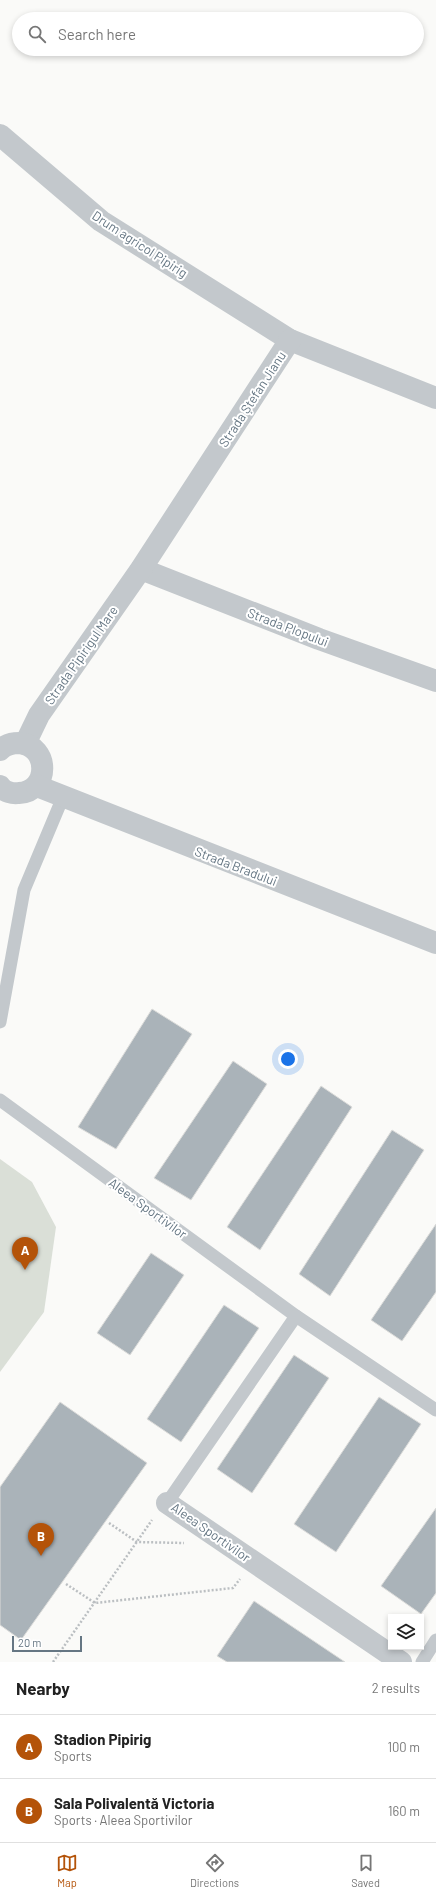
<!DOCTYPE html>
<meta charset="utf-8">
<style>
:root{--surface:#fff;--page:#f6f6f6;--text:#222;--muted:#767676;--line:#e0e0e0;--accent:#b45309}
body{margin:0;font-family:Barlow,sans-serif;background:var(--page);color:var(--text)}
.controls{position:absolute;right:12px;bottom:12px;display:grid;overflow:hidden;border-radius:0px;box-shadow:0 2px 6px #0003}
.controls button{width:36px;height:36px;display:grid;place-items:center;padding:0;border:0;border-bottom:1px solid var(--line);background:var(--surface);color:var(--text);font:20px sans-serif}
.scale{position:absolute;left:12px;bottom:10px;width:70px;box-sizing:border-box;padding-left:4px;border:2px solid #657683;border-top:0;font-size:11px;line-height:14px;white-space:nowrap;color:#657683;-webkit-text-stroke:3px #fff;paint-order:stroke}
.you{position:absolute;left:288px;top:1059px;width:14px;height:14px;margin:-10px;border:3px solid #fff;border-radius:50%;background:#1a73e8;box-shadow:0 0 0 6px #1a73e833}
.badge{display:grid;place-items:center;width:26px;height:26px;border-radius:50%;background:var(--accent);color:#fff;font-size:13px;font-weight:700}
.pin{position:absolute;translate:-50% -33px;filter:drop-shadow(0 1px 2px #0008)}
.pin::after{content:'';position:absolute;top:21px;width:14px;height:12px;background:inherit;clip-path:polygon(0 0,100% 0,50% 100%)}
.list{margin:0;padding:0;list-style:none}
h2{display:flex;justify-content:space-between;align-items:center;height:52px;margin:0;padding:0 16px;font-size:17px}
h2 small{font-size:13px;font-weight:400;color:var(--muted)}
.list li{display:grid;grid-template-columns:26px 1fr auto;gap:12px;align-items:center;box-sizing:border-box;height:64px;padding:0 16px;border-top:1px solid var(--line)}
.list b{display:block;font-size:15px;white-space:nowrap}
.list p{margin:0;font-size:13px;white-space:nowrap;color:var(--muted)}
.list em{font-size:13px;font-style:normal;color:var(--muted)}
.icon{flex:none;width:22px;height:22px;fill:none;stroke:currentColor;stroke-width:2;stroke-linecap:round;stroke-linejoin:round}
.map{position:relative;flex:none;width:436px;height:1662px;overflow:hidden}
.search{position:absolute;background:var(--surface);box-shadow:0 2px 6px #0003;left:12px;right:12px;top:12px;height:44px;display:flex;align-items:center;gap:10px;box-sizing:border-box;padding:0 14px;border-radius:22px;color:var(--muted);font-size:15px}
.sheet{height:180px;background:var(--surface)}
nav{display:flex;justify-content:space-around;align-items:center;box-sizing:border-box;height:56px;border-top:1px solid var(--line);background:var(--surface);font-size:11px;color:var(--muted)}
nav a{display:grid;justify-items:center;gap:2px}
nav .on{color:var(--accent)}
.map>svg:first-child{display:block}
</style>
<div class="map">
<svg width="436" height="1662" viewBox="0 0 436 1662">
<rect width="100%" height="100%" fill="#fafaf8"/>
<polygon fill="#dadfd7" points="0,1159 32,1182 56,1227 44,1312 0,1372"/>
<g fill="#aab3b9" stroke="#dcdcda">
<polygon points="152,1009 192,1034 116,1149 78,1127"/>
<polygon points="233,1061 267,1084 191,1200 154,1178"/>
<polygon points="321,1086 352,1107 260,1250 227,1227"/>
<polygon points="392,1130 424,1150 330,1296 299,1274"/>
<polygon points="436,1224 436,1292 402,1341 371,1320"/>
<polygon points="151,1253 184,1275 130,1355 97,1333"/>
<polygon points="224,1305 259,1328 181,1442 147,1419"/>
<polygon points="294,1355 329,1378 252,1493 217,1469"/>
<polygon points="379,1397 421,1424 336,1552 294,1524"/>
<polygon points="60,1402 147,1463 21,1640 0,1625 0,1487"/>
<polygon points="436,1508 436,1593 421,1614 381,1586"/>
<polygon points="254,1601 345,1662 227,1662 217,1656"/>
</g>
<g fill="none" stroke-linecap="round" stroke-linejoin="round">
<g stroke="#bbbfc2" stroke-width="2.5" stroke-dasharray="2 2" stroke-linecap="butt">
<polyline points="109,1523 137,1542 184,1543"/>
<polyline points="66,1584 95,1603 233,1588 240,1579"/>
<polyline points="53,1662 152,1520"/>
</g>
<g stroke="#c3c8cc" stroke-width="13">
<polyline points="0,1022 24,890 63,797"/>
<polyline points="0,1100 296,1316 436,1410"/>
<polyline points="167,1503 296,1316"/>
<polyline points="422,1662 436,1640"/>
</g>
<g stroke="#c3c8cc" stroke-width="22">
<polyline points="0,135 101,221 290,340 436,398"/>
<polyline points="141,569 319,639 436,681"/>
<polyline points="25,744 39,715 141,569 290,340"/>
<path d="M0,750C5,745 12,743 19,743C50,746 50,791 19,793C13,794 4,792 0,786"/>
<polyline points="37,786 436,943"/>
<polyline points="167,1503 401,1662"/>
</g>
</g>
<g text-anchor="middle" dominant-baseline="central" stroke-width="4" stroke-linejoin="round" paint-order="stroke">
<g font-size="13" fill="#657683" stroke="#fff">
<text transform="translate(140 244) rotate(33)">Drum agricol Pipirig</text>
<text transform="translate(252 399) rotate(-57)">Strada Ștefan Jianu</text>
<text transform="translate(288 627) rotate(21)">Strada Plopului</text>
<text transform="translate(81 655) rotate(-55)">Strada Pipirigul Mare</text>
<text transform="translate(236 866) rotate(21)">Strada Bradului</text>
<text transform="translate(148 1208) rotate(36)">Aleea Sportivilor</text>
<text transform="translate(211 1532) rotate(35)">Aleea Sportivilor</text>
</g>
</g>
</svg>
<div class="controls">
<button><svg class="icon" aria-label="layers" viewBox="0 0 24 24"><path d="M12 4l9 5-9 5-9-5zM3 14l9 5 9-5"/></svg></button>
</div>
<div class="scale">20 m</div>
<div class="you"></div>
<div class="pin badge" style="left:25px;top:1270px">A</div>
<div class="pin badge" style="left:41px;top:1556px">B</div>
<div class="search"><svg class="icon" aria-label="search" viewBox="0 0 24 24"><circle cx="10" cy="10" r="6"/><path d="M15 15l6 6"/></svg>Search here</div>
</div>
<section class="sheet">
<h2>Nearby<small>2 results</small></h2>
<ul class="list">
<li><span class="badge">A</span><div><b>Stadion Pipirig</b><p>Sports</p></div><em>100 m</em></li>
<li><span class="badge">B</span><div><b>Sala Polivalentă Victoria</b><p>Sports · Aleea Sportivilor</p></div><em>160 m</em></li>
</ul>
</section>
<nav>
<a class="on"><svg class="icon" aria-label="map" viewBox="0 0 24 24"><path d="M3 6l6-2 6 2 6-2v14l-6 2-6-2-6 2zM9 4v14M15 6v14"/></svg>Map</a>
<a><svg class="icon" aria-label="directions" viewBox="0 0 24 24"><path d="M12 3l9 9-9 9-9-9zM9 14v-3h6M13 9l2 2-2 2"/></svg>Directions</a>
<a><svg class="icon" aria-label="saved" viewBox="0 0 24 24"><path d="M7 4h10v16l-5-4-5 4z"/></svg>Saved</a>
</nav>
